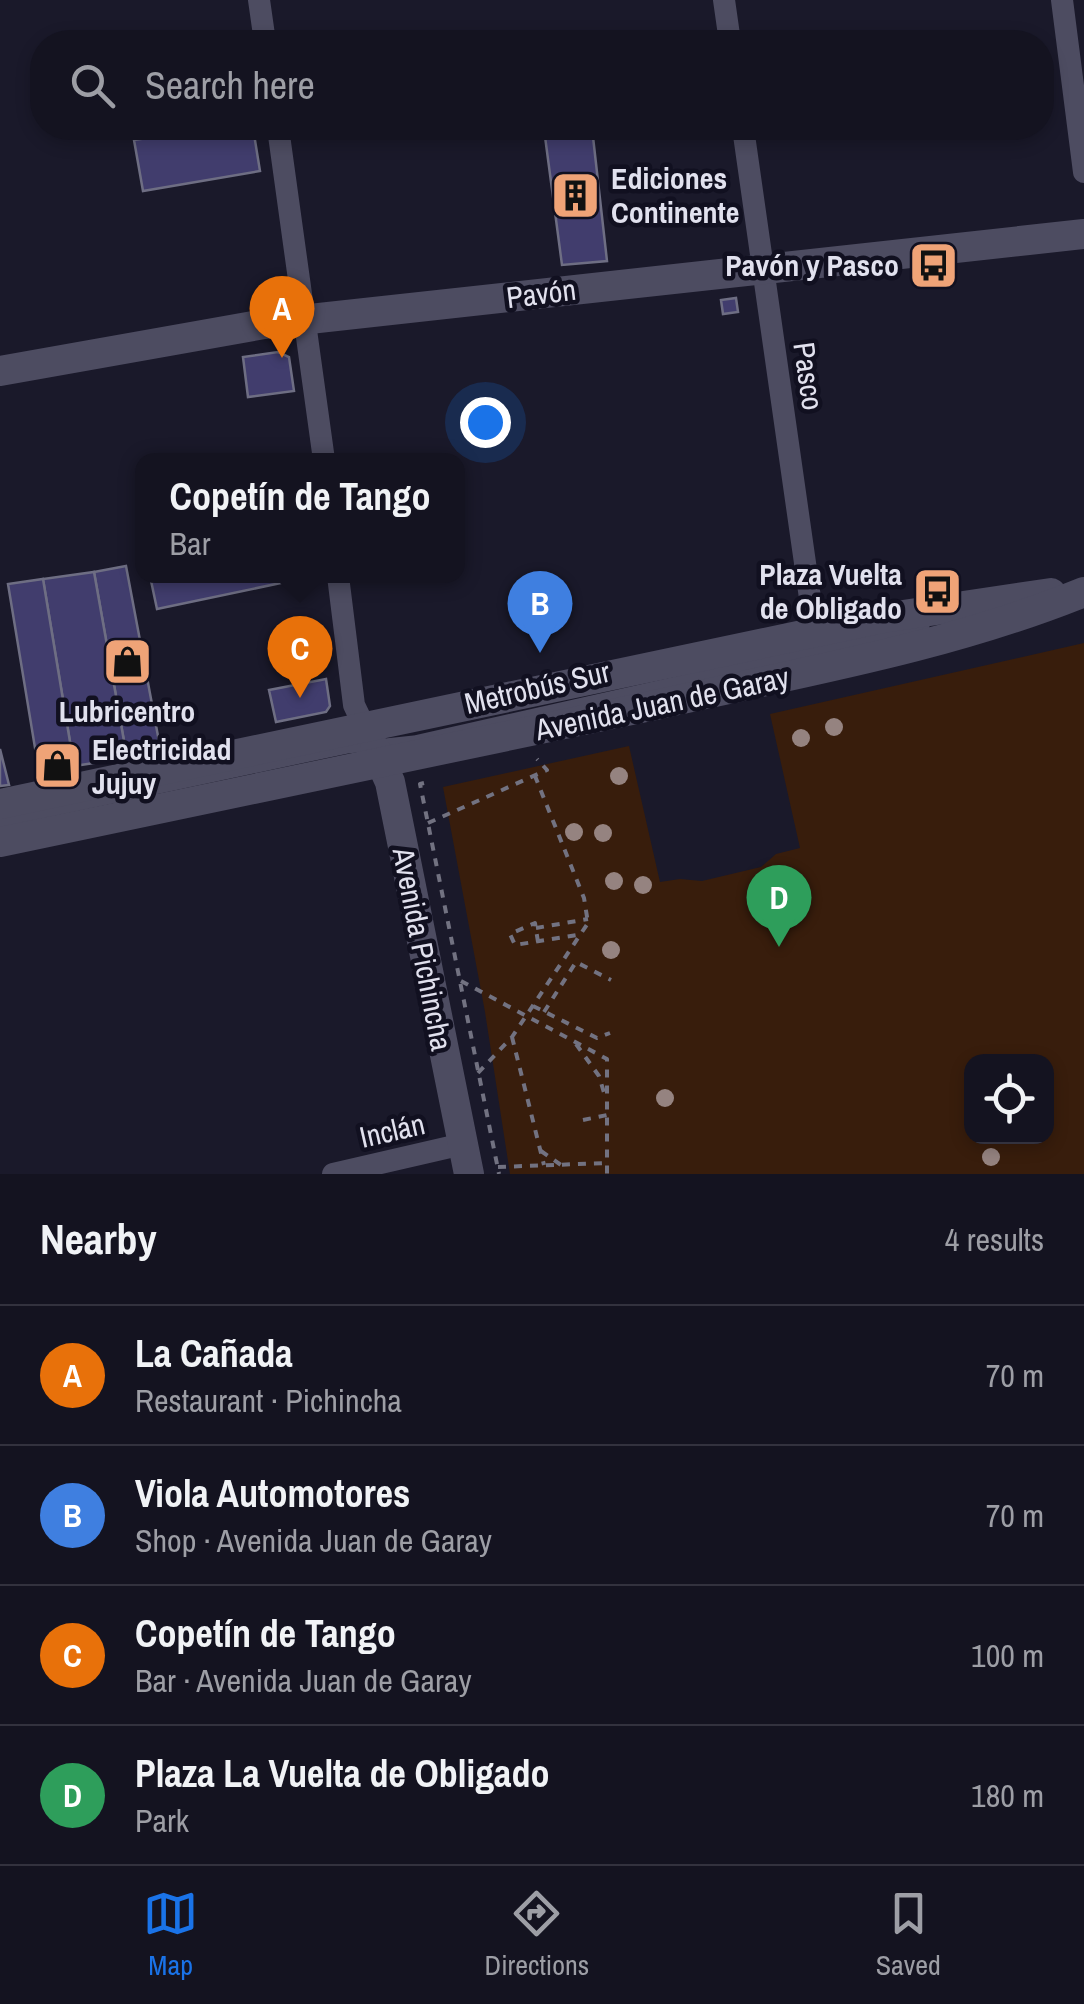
<!DOCTYPE html>
<meta charset="utf-8">
<style>
:root{--surface:#141320;--page:#1d1c29;--text:#f1f3f6;--muted:#9d9ea5;--line:#33323e;--accent:#1a73e8}
body{margin:0;font-family:"Archivo Narrow",sans-serif;background:var(--page);color:var(--text)}
.controls{position:absolute;right:30px;bottom:30px;display:grid;overflow:hidden;border-radius:20px;box-shadow:0 5px 15px #0003}
.controls button{width:90px;height:90px;display:grid;place-items:center;padding:0;border:0;border-bottom:2px solid var(--line);background:var(--surface);color:var(--text);font:50px sans-serif}
.you{position:absolute;left:485px;top:422px;width:35px;height:35px;margin:-25px;border:8px solid #fff;border-radius:50%;background:#1a73e8;box-shadow:0 0 0 15px #1a73e833}
.badge{display:grid;place-items:center;width:65px;height:65px;border-radius:50%;background:var(--accent);color:#fff;font-size:32px;font-weight:700}
.pin{position:absolute;translate:-50% -82px;filter:drop-shadow(0 2px 5px #0008)}
.pin::after{content:'';position:absolute;top:52px;width:35px;height:30px;background:inherit;clip-path:polygon(0 0,100% 0,50% 100%)}
.popup{position:absolute;left:135px;top:453px;width:330px;height:130px;box-sizing:border-box;display:grid;place-content:center;border-radius:20px;background:var(--surface);filter:drop-shadow(0 2px 8px #0005);font-size:32px;white-space:nowrap;color:var(--muted)}
.popup b{font-size:38px;color:var(--text)}
.popup::after{content:'';position:absolute;left:50%;top:100%;margin-left:-20px;border:20px solid transparent;border-top-color:var(--surface)}
.list{margin:0;padding:0;list-style:none}
h2{display:flex;justify-content:space-between;align-items:center;height:130px;margin:0;padding:0 40px;font-size:42px}
h2 small{font-size:32px;font-weight:400;color:var(--muted)}
.list li{display:grid;grid-template-columns:65px 1fr auto;gap:30px;align-items:center;box-sizing:border-box;height:140px;padding:0 40px;border-top:2px solid var(--line)}
.list b{display:block;font-size:38px;white-space:nowrap}
.list p{margin:0;font-size:32px;white-space:nowrap;color:var(--muted)}
.list em{font-size:32px;font-style:normal;color:var(--muted)}
.icon{flex:none;width:55px;height:55px;fill:none;stroke:currentColor;stroke-width:2;stroke-linecap:round;stroke-linejoin:round}
.map{position:relative;flex:none;width:1084px;height:1174px;overflow:hidden}
.search{position:absolute;background:var(--surface);box-shadow:0 5px 15px #0003;left:30px;right:30px;top:30px;height:110px;display:flex;align-items:center;gap:25px;box-sizing:border-box;padding:0 35px;border-radius:40px;color:var(--muted);font-size:38px}
.sheet{height:690px;background:var(--surface)}
nav{display:flex;justify-content:space-around;align-items:center;box-sizing:border-box;height:140px;border-top:2px solid var(--line);background:var(--surface);font-size:28px;color:var(--muted)}
nav a{display:grid;justify-items:center;gap:5px}
nav .on{color:var(--accent)}
.map>svg:first-child{display:block}
</style>
<div class="map">
<svg width="1084" height="1174" viewBox="0 0 1084 1174">
<rect width="100%" height="100%" fill="#1a192a"/>
<path fill="#381d0c" fill-rule="evenodd" d="M1084,643V1174H510L485,1012L443,787L629,746L660,882L680,879L702,881L761,867L776,854L800,848L770,714ZM972,1062H1046V1136H972Z"/>
<g fill="#413d6d" stroke="#6e6e83" stroke-width="2.5">
<polygon points="213,128 253,128 260,171 143,191 134,140"/>
<polygon points="592,128 607,261 562,265 544,129"/>
<polygon points="736,298 738,312 723,314 721,300"/>
<polygon points="278,352 289,357 294,391 248,397 243,357"/>
<polygon points="126,566 161,752 127,758 94,572"/>
<polygon points="94,572 127,758 74,766 43,579"/>
<polygon points="150,576 314,576 157,609"/>
<polygon points="43,579 74,766 39,772 8,584"/>
<polygon points="326,679 330,706 326,712 276,722 269,690"/>
<polygon points="0,749 9,785 0,786"/>
</g>
<g fill="none" stroke-linecap="round" stroke-linejoin="round">
<g stroke="#727281" stroke-width="4" stroke-dasharray="8 8" stroke-linecap="butt">
<polyline points="424,783 420,784 499,1174"/>
<polyline points="428,823 547,770 537,759"/>
<polyline points="536,928 588,919"/>
<polyline points="538,942 535,923 510,934 515,945 583,934"/>
<polyline points="461,981 607,1059 607,1174"/>
<polyline points="533,1006 597,1038 610,1033"/>
<polyline points="544,1012 576,962 611,980"/>
<polyline points="512,1037 544,1165"/>
<polyline points="576,1044 599,1076 605,1096"/>
<polyline points="478,1073 512,1037 588,923 584,898 535,776"/>
<polyline points="583,1120 607,1115"/>
<polyline points="541,1151 561,1165"/>
<polyline points="498,1167 607,1163"/>
</g>
<polyline stroke="#4d4c61" stroke-width="11" points="0,822 347,748 414,741 924,626"/>
<g stroke="#4d4c61" stroke-width="22">
<polyline points="259,0 265,42"/>
<polyline points="724,0 730,42"/>
<polyline points="1062,0 1084,172"/>
<polyline points="278,128 324,460"/>
<polyline points="743,128 815,633"/>
<polyline points="338,576 354,705 365,728"/>
<polyline points="333,1174 463,1144"/>
</g>
<g stroke="#4d4c61" stroke-width="30">
<polyline points="0,371 264,324 1084,234"/>
<polyline points="375,749 390,782 469,1174"/>
<polyline points="0,804 883,618 1051,593"/>
<path d="M0,842C220,798 440,752 660,704C803,672 948,647 1084,592"/>
</g>
</g>
<g fill="#958380">
<circle cx="834" cy="727" r="9"/>
<circle cx="801" cy="738" r="9"/>
<circle cx="619" cy="776" r="9"/>
<circle cx="574" cy="832" r="9"/>
<circle cx="603" cy="833" r="9"/>
<circle cx="614" cy="881" r="9"/>
<circle cx="643" cy="885" r="9"/>
<circle cx="611" cy="950" r="9"/>
<circle cx="665" cy="1098" r="9"/>
<circle cx="991" cy="1157" r="9"/>
</g>
<defs>
<symbol id="building-square" viewBox="-11 -11 22 22"><rect x="-9" y="-9" width="18" height="18" rx="4" fill="#efa377" stroke="#111020"/><path d="M-4-6H4V6H1V3H-1V6H-4ZM-2.5-4.3h1.7v1.8h-1.7ZM.8-4.3h1.7v1.8H.8ZM-2.5-1h1.7V.8h-1.7ZM.8-1h1.7V.8H.8Z" fill="#111"/></symbol>
<symbol id="bus-square" viewBox="-11 -11 22 22"><rect x="-9" y="-9" width="18" height="18" rx="4" fill="#efa377" stroke="#111020"/><path d="M-5-6H5V4H4V6H2V4H-2V6H-4V4H-5ZM-3.5-4V0h7V-4ZM-3.5 1.2v1.5H-2V1.2ZM2 1.2v1.5H3.5V1.2Z" fill="#111"/></symbol>
<symbol id="shop-square" viewBox="-11 -11 22 22"><rect x="-9" y="-9" width="18" height="18" rx="4" fill="#efa377" stroke="#111020"/><path d="M-5-2.5h2.3a2.7 3.5 0 0 1 5.4 0H5L5.5 6h-11ZM-1.5-2.5h3a1.5 2.3 0 0 0-3 0Z" fill="#111"/></symbol>
</defs>
<g fill-rule="evenodd">
<use href="#building-square" x="548" y="168" width="55" height="55"/>
<use href="#bus-square" x="906" y="238" width="55" height="55"/>
<use href="#bus-square" x="910" y="564" width="55" height="55"/>
<use href="#shop-square" x="100" y="634" width="55" height="55"/>
<use href="#shop-square" x="30" y="738" width="55" height="55"/>
</g>
<g text-anchor="middle" dominant-baseline="central" stroke-width="9" stroke-linejoin="round" paint-order="stroke">
<g font-size="30" font-weight="bold" fill="#e1e1ee" stroke="#111020" text-anchor="start">
<text x="611" y="178">Ediciones<tspan x="611" dy="34">Continente</tspan></text>
<text x="899" y="265" text-anchor="end">Pavón y Pasco</text>
<text x="902" y="574" text-anchor="end">Plaza Vuelta<tspan x="902" dy="34">de Obligado</tspan></text>
<text x="127" y="711" text-anchor="middle">Lubricentro</text>
<text x="92" y="749">Electricidad<tspan x="92" dy="34">Jujuy</tspan></text>
</g>
<g font-size="30" fill="#e1e1ee" stroke="#111020">
<text transform="translate(541 293) rotate(-7)">Pavón</text>
<text transform="translate(809 376) rotate(82)">Pasco</text>
<text transform="translate(537 687) rotate(-13)">Metrobús Sur</text>
<text transform="translate(662 703) rotate(-12)">Avenida Juan de Garay</text>
<text transform="translate(423 949) rotate(79)">Avenida Pichincha</text>
<text transform="translate(392 1130) rotate(-13)">Inclán</text>
</g>
</g>
</svg>
<div class="controls">
<button><svg class="icon" aria-label="locate" viewBox="0 0 24 24"><circle cx="12" cy="12" r="6"/><path d="M12 2v4M12 18v4M2 12h4M18 12h4"/></svg></button>
</div>
<div class="you"></div>
<div class="pin badge" style="left:282px;top:358px;background:#e8710a">A</div>
<div class="pin badge" style="left:540px;top:653px;background:#3f7fe0">B</div>
<div class="pin badge" style="left:300px;top:698px;background:#e8710a">C</div>
<div class="popup"><b>Copetín de Tango</b>Bar</div>
<div class="pin badge" style="left:779px;top:947px;background:#2e9e5b">D</div>
<div class="search"><svg class="icon" aria-label="search" viewBox="0 0 24 24"><circle cx="10" cy="10" r="6"/><path d="M15 15l6 6"/></svg>Search here</div>
</div>
<section class="sheet">
<h2>Nearby<small>4 results</small></h2>
<ul class="list">
<li><span class="badge" style="background:#e8710a">A</span><div><b>La Cañada</b><p>Restaurant · Pichincha</p></div><em>70 m</em></li>
<li><span class="badge" style="background:#3f7fe0">B</span><div><b>Viola Automotores</b><p>Shop · Avenida Juan de Garay</p></div><em>70 m</em></li>
<li><span class="badge" style="background:#e8710a">C</span><div><b>Copetín de Tango</b><p>Bar · Avenida Juan de Garay</p></div><em>100 m</em></li>
<li><span class="badge" style="background:#2e9e5b">D</span><div><b>Plaza La Vuelta de Obligado</b><p>Park</p></div><em>180 m</em></li>
</ul>
</section>
<nav>
<a class="on"><svg class="icon" aria-label="map" viewBox="0 0 24 24"><path d="M3 6l6-2 6 2 6-2v14l-6 2-6-2-6 2zM9 4v14M15 6v14"/></svg>Map</a>
<a><svg class="icon" aria-label="directions" viewBox="0 0 24 24"><path d="M12 3l9 9-9 9-9-9zM9 14v-3h6M13 9l2 2-2 2"/></svg>Directions</a>
<a><svg class="icon" aria-label="saved" viewBox="0 0 24 24"><path d="M7 4h10v16l-5-4-5 4z"/></svg>Saved</a>
</nav>
